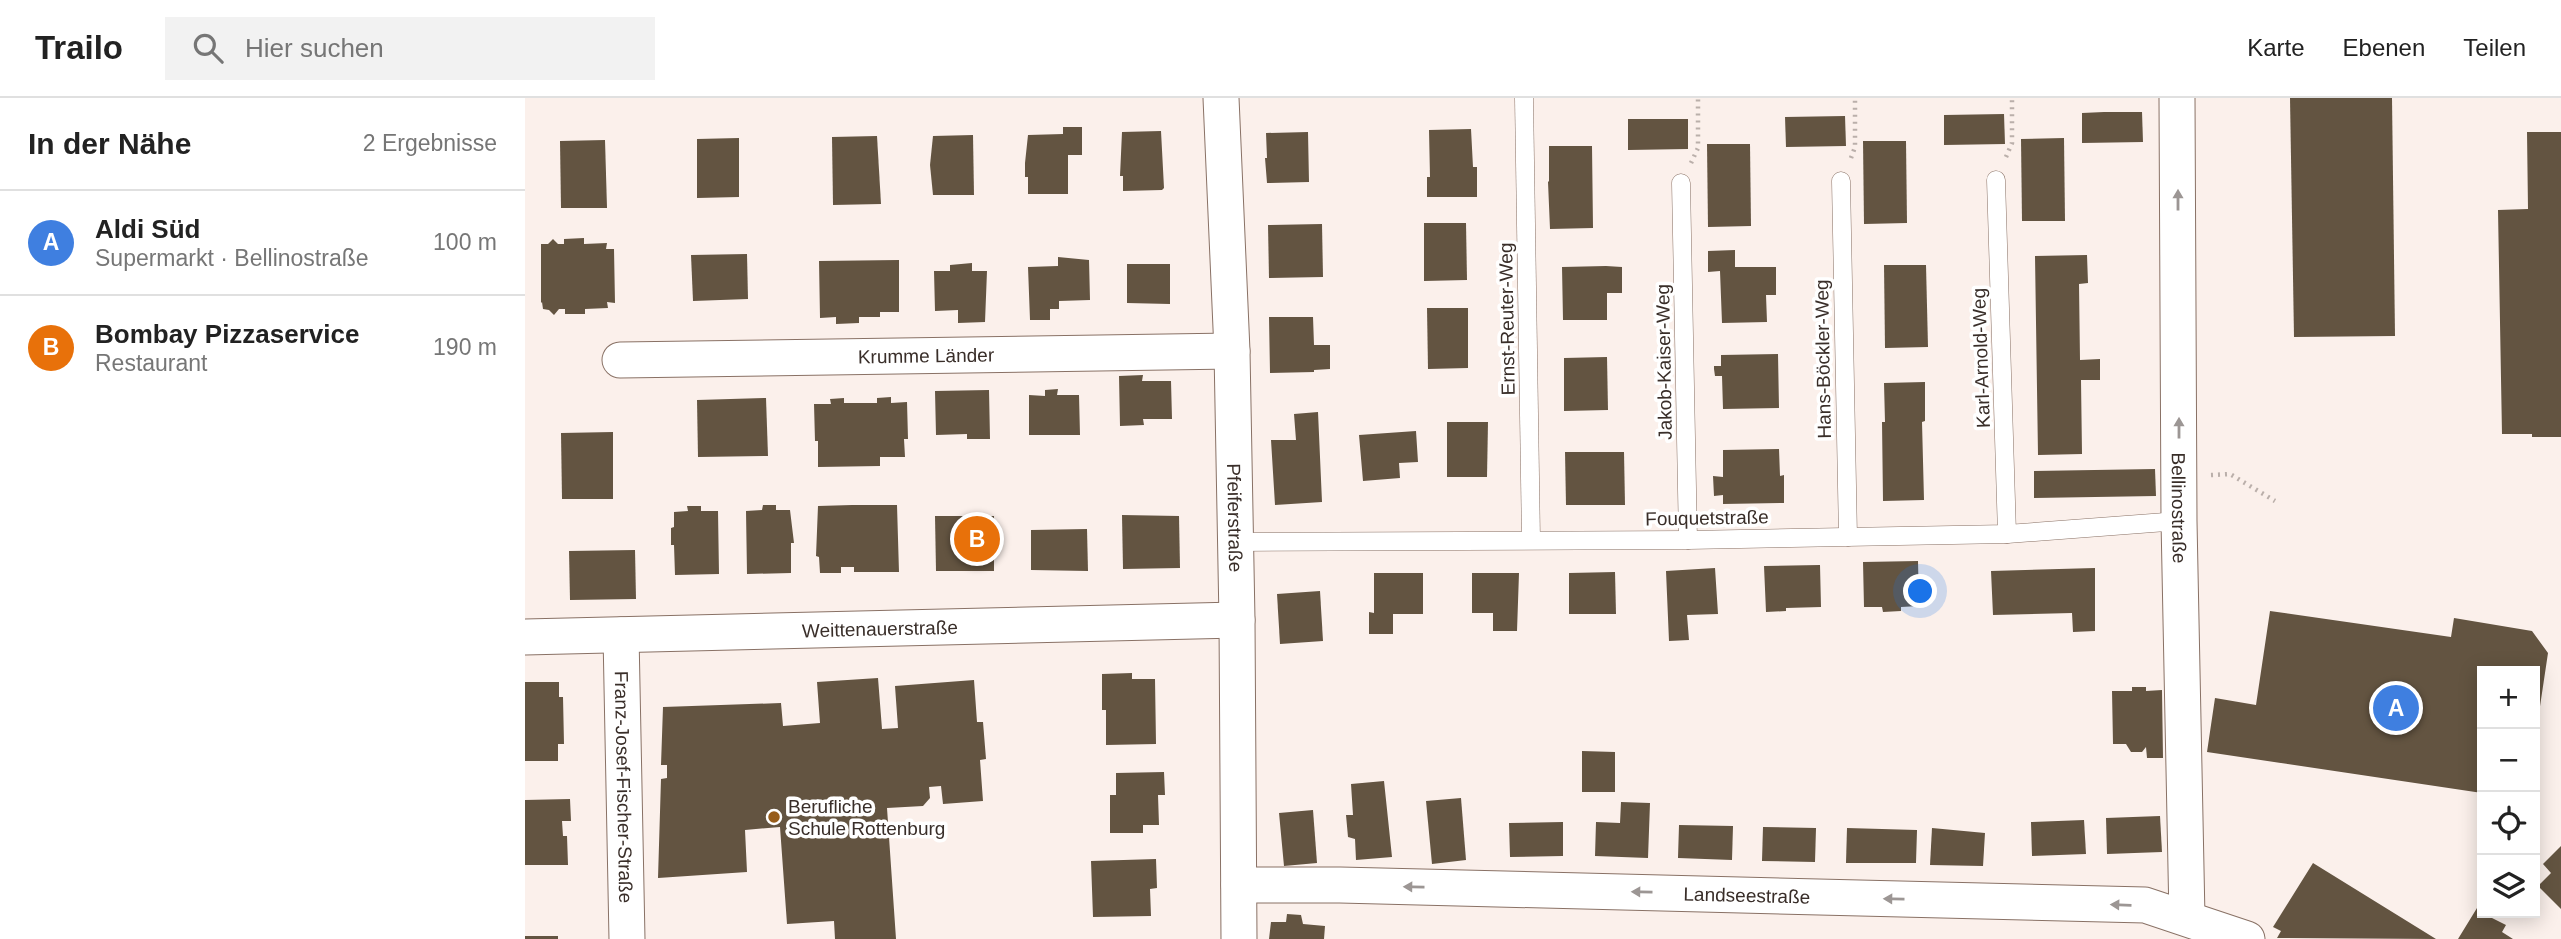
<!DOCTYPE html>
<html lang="de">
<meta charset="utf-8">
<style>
:root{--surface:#fff;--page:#f2f2f2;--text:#222;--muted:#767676;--line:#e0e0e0;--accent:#975d1b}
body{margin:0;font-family:Helvetica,sans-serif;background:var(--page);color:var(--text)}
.controls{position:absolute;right:21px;bottom:21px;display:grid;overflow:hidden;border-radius:0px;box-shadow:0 4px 18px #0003}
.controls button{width:63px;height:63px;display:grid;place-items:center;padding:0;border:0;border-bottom:2px solid var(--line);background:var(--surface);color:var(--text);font:35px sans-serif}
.you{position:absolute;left:1396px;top:494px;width:24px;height:24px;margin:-18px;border:5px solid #fff;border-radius:50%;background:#1a73e8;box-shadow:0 0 0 10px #1a73e833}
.badge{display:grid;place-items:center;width:46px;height:46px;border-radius:50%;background:var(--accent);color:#fff;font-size:23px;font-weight:700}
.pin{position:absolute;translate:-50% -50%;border:4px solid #fff;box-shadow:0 2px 7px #0006}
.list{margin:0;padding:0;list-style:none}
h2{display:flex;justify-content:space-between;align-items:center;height:91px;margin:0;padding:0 28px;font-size:30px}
h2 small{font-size:23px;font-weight:400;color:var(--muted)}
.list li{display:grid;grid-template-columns:46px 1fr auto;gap:21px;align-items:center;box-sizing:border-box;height:105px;padding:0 28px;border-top:2px solid var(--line)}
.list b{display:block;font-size:26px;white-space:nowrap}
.list p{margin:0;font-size:23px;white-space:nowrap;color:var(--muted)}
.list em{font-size:23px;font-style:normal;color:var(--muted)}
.icon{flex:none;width:38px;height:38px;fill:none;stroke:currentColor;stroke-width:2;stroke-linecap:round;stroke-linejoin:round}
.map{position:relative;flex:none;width:2036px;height:841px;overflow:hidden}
header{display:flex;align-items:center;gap:42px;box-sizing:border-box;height:98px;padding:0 35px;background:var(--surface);border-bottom:2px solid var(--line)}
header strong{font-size:33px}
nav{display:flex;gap:38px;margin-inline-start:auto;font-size:24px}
.search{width:490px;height:63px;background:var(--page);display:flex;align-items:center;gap:18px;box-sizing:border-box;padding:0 24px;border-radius:0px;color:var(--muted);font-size:26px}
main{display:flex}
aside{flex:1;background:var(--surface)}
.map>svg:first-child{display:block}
</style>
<header>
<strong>Trailo</strong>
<div class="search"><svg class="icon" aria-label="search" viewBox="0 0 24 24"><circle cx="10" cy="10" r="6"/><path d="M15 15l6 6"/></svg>Hier suchen</div>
<nav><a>Karte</a><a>Ebenen</a><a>Teilen</a></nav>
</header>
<main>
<aside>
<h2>In der Nähe<small>2 Ergebnisse</small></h2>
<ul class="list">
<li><span class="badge" style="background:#3f7fe0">A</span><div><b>Aldi Süd</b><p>Supermarkt · Bellinostraße</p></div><em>100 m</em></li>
<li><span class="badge" style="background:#e8710a">B</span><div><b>Bombay Pizzaservice</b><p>Restaurant</p></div><em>190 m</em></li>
</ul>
</aside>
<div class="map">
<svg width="2036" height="841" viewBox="0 0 2036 841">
<rect width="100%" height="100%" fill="#fbf0eb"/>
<g fill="#635441">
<polygon points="1765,0 1867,0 1870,238 1769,239"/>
<polygon points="1579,14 1617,14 1618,44 1557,45 1557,15"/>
<polygon points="1479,16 1480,46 1419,47 1419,17"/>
<polygon points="1320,18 1321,48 1261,49 1260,19"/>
<polygon points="1103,21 1163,21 1163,51 1103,52"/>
<polygon points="538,29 557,29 557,57 543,57 543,96 503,96 503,79 500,79 500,65 503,37 538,36"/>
<polygon points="946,31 948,69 952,69 952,99 902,99 902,79 905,79 904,32"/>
<polygon points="636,33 639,90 637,92 598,93 598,78 595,78 597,34"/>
<polygon points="783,34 784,84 742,85 740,60 742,60 741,35"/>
<polygon points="2002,34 2036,34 2036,339 2007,339 2007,336 1977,336 1973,112 2003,111"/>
<polygon points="448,37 449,97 408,97 405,67 408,38"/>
<polygon points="352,38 356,106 308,107 307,39"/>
<polygon points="214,40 214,99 172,100 172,41"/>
<polygon points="1539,40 1540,123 1497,123 1496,41"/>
<polygon points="80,42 82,110 36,110 35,43"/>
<polygon points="1338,43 1381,43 1382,125 1339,126"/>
<polygon points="1182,46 1225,46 1226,128 1183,129"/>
<polygon points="1024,48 1067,48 1068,130 1025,131 1023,84 1024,83"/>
<polygon points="899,125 941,125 942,182 899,183"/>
<polygon points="797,126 798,179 744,180 743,127"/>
<polygon points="59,140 59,146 82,145 81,151 89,151 90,205 82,204 83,210 60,211 60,216 40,216 40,211 34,211 29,217 24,212 18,211 17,204 16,205 16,146 23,146 28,141 33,146 39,146 39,141"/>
<polygon points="1210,152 1210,169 1251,169 1251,197 1241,197 1242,224 1197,225 1195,173 1183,174 1183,153"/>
<polygon points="222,156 223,201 168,203 166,157"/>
<polygon points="1562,157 1563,185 1554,186 1555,262 1575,261 1575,282 1556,282 1557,356 1513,357 1510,158"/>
<polygon points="533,159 564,162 565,202 534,203 534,211 525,211 525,222 505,222 503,169 533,168"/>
<polygon points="374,162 374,214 355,214 355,219 334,219 334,225 311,226 311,219 295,220 294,163"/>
<polygon points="447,165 447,173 462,173 460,224 433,225 433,212 410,213 409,173 425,173 425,167"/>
<polygon points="602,166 645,166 645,206 602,205"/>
<polygon points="1359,167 1401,167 1403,249 1360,250"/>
<polygon points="1081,168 1097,169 1097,195 1082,195 1082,222 1038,222 1037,169"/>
<polygon points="902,210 943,210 943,270 903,271"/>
<polygon points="744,219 788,219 789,247 805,247 805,271 789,272 789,274 745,275"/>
<polygon points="1253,256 1254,310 1198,311 1197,278 1190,278 1189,271 1189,268 1196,268 1196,257"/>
<polygon points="1082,259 1083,312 1039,313 1039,260"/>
<polygon points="618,277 617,283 646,283 647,321 618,321 619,327 595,328 594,278"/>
<polygon points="1400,284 1400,323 1397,324 1399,402 1358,403 1357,324 1360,324 1359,285"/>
<polygon points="533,291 532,297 554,297 555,337 504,337 504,297 520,298 520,292"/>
<polygon points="464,292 465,341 442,341 442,336 411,337 410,293"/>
<polygon points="366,299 366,305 382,304 383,341 379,341 380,359 355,359 355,368 293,369 293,343 290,343 289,306 306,306 305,301 319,300 319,305 352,305 352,300"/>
<polygon points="241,300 243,358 173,359 172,302"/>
<polygon points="793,314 797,404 750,407 746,342 771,342 769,316"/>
<polygon points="922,324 963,324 962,379 922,379"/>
<polygon points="891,333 893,364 874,365 875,380 838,383 834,337"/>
<polygon points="88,334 88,401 37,401 36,335"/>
<polygon points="1254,351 1255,378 1259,377 1259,405 1198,406 1198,397 1189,398 1188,378 1198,379 1198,352"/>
<polygon points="1040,354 1099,354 1100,407 1041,407"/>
<polygon points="1630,371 1631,398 1509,400 1509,373"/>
<polygon points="238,407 251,407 251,412 265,412 269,445 266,445 266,475 222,476 221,413 237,412"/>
<polygon points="327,407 372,407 374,474 329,474 329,469 316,469 316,475 295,475 294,459 291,458 293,408"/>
<polygon points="162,408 176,408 176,413 193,413 194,476 150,477 149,447 146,447 146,430 149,429 149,414 163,413"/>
<polygon points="597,417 654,418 655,470 598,471"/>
<polygon points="410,418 469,418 469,473 411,473"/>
<polygon points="562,431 563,473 506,472 506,432"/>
<polygon points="110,452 111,501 45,502 44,453"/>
<polygon points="1393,463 1394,508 1376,509 1376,513 1358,514 1357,509 1339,509 1338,464"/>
<polygon points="1295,467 1296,509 1261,510 1261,513 1241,514 1239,468"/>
<polygon points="1190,470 1193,516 1162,517 1164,542 1144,543 1141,473"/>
<polygon points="1570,470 1570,533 1548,534 1547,515 1468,517 1466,473"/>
<polygon points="1090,474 1091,516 1044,516 1044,475"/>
<polygon points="849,475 898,475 898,516 868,516 868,536 844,536 844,514 849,515"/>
<polygon points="947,475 994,475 992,533 968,533 968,515 947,515"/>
<polygon points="795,493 798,543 755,546 752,496"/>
<polygon points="1745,513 1926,539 1929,520 2007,533 2023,555 2011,635 2010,573 1957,573 1957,695 1682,654 1690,600 1731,607"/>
<polygon points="607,575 607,581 630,581 631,646 581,647 581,612 577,612 577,576"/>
<polygon points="353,580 357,631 373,630 370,588 449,582 452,624 458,624 461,661 455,662 458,703 418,706 416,688 404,689 405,700 398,708 362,710 371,841 310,841 309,823 262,826 255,729 220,732 222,774 133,780 136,681 142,680 142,667 136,667 138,609 256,605 258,628 295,625 292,584"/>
<polygon points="0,584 34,584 34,599 38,599 39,646 33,646 33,663 0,663"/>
<polygon points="1607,589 1621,589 1621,593 1637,592 1638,660 1622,660 1621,649 1617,654 1606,654 1601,646 1588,646 1587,593 1607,593"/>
<polygon points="1057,653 1090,654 1090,694 1057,694"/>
<polygon points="639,674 640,697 633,697 634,727 618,727 618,735 585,735 585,697 591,697 591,675"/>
<polygon points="859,683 867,759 831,762 830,741 823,739 821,717 828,717 826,686"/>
<polygon points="936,700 941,762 907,766 901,703"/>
<polygon points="45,701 46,723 37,723 38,738 42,738 43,767 0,767 0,702"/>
<polygon points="1096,704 1125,705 1123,760 1070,758 1071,724 1095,725"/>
<polygon points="788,712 792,765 759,768 754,715"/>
<polygon points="1635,718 1637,754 1582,756 1581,720"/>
<polygon points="1559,722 1561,756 1507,758 1506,724"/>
<polygon points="1038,724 1038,758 985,759 984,725"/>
<polygon points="1154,727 1208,728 1207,762 1153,760"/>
<polygon points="1238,729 1291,730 1290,764 1237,763"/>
<polygon points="1322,730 1392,732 1391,765 1321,765"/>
<polygon points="1407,730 1460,735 1458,768 1405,767"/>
<polygon points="2036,748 2036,811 2013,788 2026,775 2018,766"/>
<polygon points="631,761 632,790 625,791 626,818 568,819 566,763"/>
<polygon points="1788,765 1911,841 1752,840 1756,833 1748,829"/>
<polygon points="1952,810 1957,815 1981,827 1977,834 1988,841 1933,841"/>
<polygon points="762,816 776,817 778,826 800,828 799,841 744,841 746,824 761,824"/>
<rect x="0" y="838" width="33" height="3"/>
</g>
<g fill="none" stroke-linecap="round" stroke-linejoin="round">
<defs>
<g id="lane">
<polyline points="999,0 1006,442"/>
<polyline points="1471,82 1482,436"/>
<polyline points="1316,83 1323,439"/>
<polyline points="1156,85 1163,442"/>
<polyline points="710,444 1163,442 1482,436 1654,423"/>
</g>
<g id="street">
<path id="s1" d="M696,0L707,253L712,522L714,841"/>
<path id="s2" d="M1652,0L1654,423L1662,820"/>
<path id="s3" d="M95,262L707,253"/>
<path id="s4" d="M96,537L102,841"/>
<path id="s5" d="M0,539L712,522"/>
<path id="s6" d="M714,787H815L1620,807L1722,841"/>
</g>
</defs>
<use href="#lane" stroke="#897165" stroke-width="19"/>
<use href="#street" stroke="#897165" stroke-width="37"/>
<g stroke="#baafaa" stroke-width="4.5" stroke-dasharray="2 5" stroke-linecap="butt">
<polyline points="1481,59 1487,45 1487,0"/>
<polyline points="1326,60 1330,49 1330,0"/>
<polyline points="1166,65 1173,50 1173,0"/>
<polyline points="1686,377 1705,376 1750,403"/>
</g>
<use href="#lane" stroke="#fff" stroke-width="18"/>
<use href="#street" stroke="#fff" stroke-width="35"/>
</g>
<defs><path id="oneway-solid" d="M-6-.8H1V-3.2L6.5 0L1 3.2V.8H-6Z" transform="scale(1.75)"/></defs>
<g fill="#9c9694">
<use href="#oneway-solid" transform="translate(1653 102) rotate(-90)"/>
<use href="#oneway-solid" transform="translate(1654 330) rotate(-90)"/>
<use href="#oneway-solid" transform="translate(889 789) rotate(-179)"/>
<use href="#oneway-solid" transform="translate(1117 794) rotate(-179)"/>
<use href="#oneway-solid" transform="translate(1369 801) rotate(-179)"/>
<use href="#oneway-solid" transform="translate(1596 807) rotate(-178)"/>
</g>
<circle fill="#975d1b" stroke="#fff" stroke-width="2.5" cx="249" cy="719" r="7"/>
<g text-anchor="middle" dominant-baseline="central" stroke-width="7" stroke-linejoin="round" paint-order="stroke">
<g font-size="19" fill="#392e29" stroke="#fff">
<text transform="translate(982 221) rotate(-91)">Ernst-Reuter-Weg</text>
<text stroke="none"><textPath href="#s3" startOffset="306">Krumme Länder</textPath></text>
<text transform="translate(1456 260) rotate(-92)">Karl-Arnold-Weg</text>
<text transform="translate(1298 261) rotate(-91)">Hans-Böckler-Weg</text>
<text transform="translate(1139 264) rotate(-91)">Jakob-Kaiser-Weg</text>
<text stroke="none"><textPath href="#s2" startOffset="410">Bellinostraße</textPath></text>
<text stroke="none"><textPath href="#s1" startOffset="420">Pfeiferstraße</textPath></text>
<text transform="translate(1182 420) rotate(-1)">Fouquetstraße</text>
<text stroke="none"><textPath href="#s5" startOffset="355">Weittenauerstraße</textPath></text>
<text stroke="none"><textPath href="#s4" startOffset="152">Franz-Josef-Fischer-Straße</textPath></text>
<text stroke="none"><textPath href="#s6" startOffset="508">Landseestraße</textPath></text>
</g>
<g font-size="19" fill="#392e29" stroke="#fff" text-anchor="start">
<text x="263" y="708">Berufliche<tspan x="263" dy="22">Schule Rottenburg</tspan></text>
</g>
</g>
</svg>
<div class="controls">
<button>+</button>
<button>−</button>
<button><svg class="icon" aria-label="locate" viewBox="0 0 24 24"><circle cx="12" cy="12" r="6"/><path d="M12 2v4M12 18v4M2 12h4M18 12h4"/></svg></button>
<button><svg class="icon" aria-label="layers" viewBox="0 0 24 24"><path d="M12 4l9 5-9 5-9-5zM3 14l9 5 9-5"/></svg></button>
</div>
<div class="you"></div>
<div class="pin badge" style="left:1871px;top:610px;background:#3f7fe0">A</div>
<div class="pin badge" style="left:452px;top:441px;background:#e8710a">B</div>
</div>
</main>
